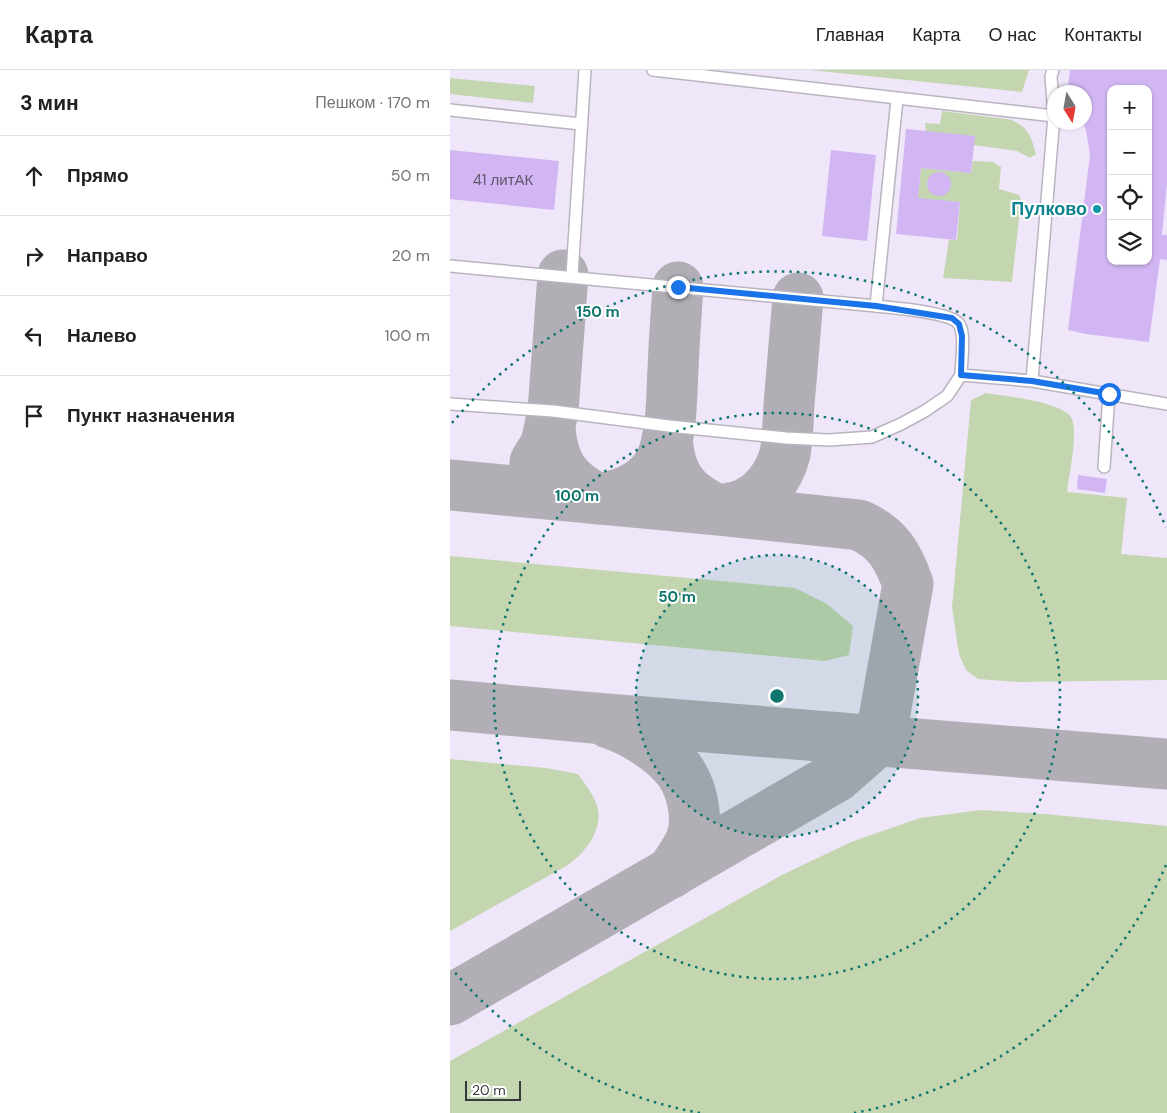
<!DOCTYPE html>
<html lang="ru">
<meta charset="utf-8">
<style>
:root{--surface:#fff;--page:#f2f2f2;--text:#202124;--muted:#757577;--line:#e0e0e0}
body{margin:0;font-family:"DM Sans",sans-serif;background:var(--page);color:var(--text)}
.controls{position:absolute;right:15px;top:15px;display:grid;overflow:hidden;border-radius:10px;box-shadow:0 1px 4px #0004}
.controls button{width:45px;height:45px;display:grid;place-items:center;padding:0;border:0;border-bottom:1px solid var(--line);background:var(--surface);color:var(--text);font:25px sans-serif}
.compass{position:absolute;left:597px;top:15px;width:45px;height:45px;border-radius:50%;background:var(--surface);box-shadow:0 1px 4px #0004;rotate:169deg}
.scale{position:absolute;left:15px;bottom:12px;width:56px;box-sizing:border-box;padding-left:5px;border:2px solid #39383c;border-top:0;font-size:14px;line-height:18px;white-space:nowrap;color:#39383c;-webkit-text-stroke:4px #fff;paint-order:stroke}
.stop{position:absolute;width:15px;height:15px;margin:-11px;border:4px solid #1a73e8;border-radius:50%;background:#fff}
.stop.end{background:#1a73e8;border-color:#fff;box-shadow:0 1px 5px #0008}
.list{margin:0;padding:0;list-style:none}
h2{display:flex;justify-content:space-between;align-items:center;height:65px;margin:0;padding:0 20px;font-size:21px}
h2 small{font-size:16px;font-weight:400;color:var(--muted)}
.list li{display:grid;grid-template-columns:32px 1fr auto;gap:15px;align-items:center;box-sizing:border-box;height:80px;padding:0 20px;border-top:1px solid var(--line)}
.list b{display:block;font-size:19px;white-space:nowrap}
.list em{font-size:16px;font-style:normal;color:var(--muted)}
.icon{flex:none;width:28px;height:28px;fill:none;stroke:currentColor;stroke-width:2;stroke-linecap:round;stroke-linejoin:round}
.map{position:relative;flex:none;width:717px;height:1043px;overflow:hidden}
header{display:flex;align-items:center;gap:30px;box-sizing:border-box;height:70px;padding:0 25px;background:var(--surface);border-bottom:1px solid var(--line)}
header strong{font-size:24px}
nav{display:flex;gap:28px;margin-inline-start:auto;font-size:18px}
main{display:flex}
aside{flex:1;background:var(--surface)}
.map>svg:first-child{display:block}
</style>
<header>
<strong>Карта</strong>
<nav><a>Главная</a><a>Карта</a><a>О нас</a><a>Контакты</a></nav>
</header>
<main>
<aside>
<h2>3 мин<small>Пешком · 170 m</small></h2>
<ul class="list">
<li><svg class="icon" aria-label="ahead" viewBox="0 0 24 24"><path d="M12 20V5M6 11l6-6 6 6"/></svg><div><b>Прямо</b></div><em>50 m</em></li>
<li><svg class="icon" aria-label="right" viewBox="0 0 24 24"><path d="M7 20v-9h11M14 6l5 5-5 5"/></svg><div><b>Направо</b></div><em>20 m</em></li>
<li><svg class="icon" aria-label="left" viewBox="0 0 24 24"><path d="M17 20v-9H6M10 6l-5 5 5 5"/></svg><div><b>Налево</b></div><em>100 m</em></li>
<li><svg class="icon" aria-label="arrive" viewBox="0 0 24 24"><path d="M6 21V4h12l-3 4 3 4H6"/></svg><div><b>Пункт назначения</b></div></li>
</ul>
</aside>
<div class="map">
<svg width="717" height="1043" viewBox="0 0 717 1043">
<rect width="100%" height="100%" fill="#f7f3fd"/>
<path fill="#efe7f9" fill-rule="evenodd" d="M0,0H717V1043H0ZM661,19H698V191H661ZM604,22H634V52H604Z"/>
<g fill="#c3d6af">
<polygon points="360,0 579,0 572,22"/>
<polygon points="0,8 85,16 83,33 0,24"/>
<path d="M492,41L557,49C577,54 581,65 586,84L580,88L567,81L524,75L476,61L475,53L490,54Z"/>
<polygon points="523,91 543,92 551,97 549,119 569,125 571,130 562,212 493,208 499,170 507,170 510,133 468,128 471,98 521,103"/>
<path d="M536,323C554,326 616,332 622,349C628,366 619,404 617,422L677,428L671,484L717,488V610L569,612L528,609L516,600L509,584L502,537L521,330Z"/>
<polygon points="0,486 345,518 377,534 403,556 399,585 375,591 0,556"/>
<path d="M0,689L96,698L128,704C134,713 143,724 147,735C154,759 136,782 118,795L0,861Z"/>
<polygon points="531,740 595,744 717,756 717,1043 0,1043 0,991 332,805 401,772 470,748"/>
</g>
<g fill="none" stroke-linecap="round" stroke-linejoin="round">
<g stroke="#b1aeb6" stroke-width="51">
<path d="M100,360C104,397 116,412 148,429C170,425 190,419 205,400C223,376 221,330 223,300C224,272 226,245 228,217"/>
<path d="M217,370C220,398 227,417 253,432C266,441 274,440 289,436C312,429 329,407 335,384C338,368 338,351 339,335C342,299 345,264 348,228"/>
<polyline points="85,392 96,374 103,341 113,205"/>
<path d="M0,415L269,440L409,455C438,468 448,486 458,514L433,654L426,672L386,707L0,930"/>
<polyline points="0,635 144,648 717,694"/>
<path d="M159,653C182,660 214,680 229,700C242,718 249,748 241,770C236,782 228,792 221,803"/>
</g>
</g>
<g fill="#d2b6f3" fill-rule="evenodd">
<path d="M620,0H717V113L712,165H717V190L710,189L699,272L636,264L618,260L640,85L636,60L632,52H634V22H620L618,16ZM661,19H698V191H661Z"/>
<polygon points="456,59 525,66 521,103 471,98 468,128 510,132 506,170 446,164"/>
<polygon points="0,80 109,91 104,140 0,129"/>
<polygon points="381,80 426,85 417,171 372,166"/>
<circle cx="489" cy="114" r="12"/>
<polygon points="628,405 657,409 655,423 627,419"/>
</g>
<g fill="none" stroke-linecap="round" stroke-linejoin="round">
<defs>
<g id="service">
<polyline points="203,0 604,46 582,311"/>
<polyline points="603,0 601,6 604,46"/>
<polyline points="0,40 131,54"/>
<path d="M0,196L426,236C442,238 501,242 509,254C516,264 511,293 511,305"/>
<polyline points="122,206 135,0"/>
<polyline points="426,236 447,29"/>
<polyline points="0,334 103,341 219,356 336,368 379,370 422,367 451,354 475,341 497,326 511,305 582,311 717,334"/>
<polyline points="654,397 659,324"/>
</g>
</defs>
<use href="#service" stroke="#b9b4bf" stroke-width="14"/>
<use href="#service" stroke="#fff" stroke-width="11"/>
</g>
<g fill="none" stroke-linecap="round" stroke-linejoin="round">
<polyline stroke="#1a73e8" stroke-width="6" points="228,217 426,236 502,248 509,254 512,266 511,305 582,311 659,324"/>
</g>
<circle cx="327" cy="626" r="141" fill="#0f766e" fill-opacity=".12"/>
<g fill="none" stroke="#0f766e" stroke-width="2.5" stroke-dasharray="2.5 5">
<circle cx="327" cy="626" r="141"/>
<circle cx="327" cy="626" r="283"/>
<path d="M716 795A424 424 0 0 1 404 1043M250 1043A424 424 0 0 1 2 899M2 353A424 424 0 0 1 716 457"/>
</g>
<circle fill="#0f9aa8" stroke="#fff" stroke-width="2" cx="647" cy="139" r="5"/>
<g text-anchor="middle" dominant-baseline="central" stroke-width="4" stroke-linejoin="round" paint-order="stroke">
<g font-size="15" fill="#5f586a">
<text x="53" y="110">41 литАК</text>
</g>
<g font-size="18" font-weight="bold" fill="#0d838f" stroke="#fff" text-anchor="end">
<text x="637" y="139">Пулково</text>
</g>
</g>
<circle cx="327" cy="626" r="8" fill="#0f766e" stroke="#fff" stroke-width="2.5"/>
<g font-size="15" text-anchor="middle" font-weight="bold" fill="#0f766e" stroke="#fff" stroke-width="4" stroke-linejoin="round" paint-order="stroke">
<text x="148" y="247">150 m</text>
<text x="127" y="431">100 m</text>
<text x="227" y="532">50 m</text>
</g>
</svg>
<div class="controls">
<button>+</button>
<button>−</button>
<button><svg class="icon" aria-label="locate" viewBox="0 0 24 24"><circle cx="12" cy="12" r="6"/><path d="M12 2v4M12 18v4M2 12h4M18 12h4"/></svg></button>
<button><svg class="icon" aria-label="layers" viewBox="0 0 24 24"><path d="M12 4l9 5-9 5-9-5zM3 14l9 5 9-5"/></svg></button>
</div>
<svg class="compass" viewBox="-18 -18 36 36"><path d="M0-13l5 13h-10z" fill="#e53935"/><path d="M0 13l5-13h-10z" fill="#757577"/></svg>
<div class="scale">20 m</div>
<div class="stop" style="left:659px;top:324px"></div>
<div class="stop end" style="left:228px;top:217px"></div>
</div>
</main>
